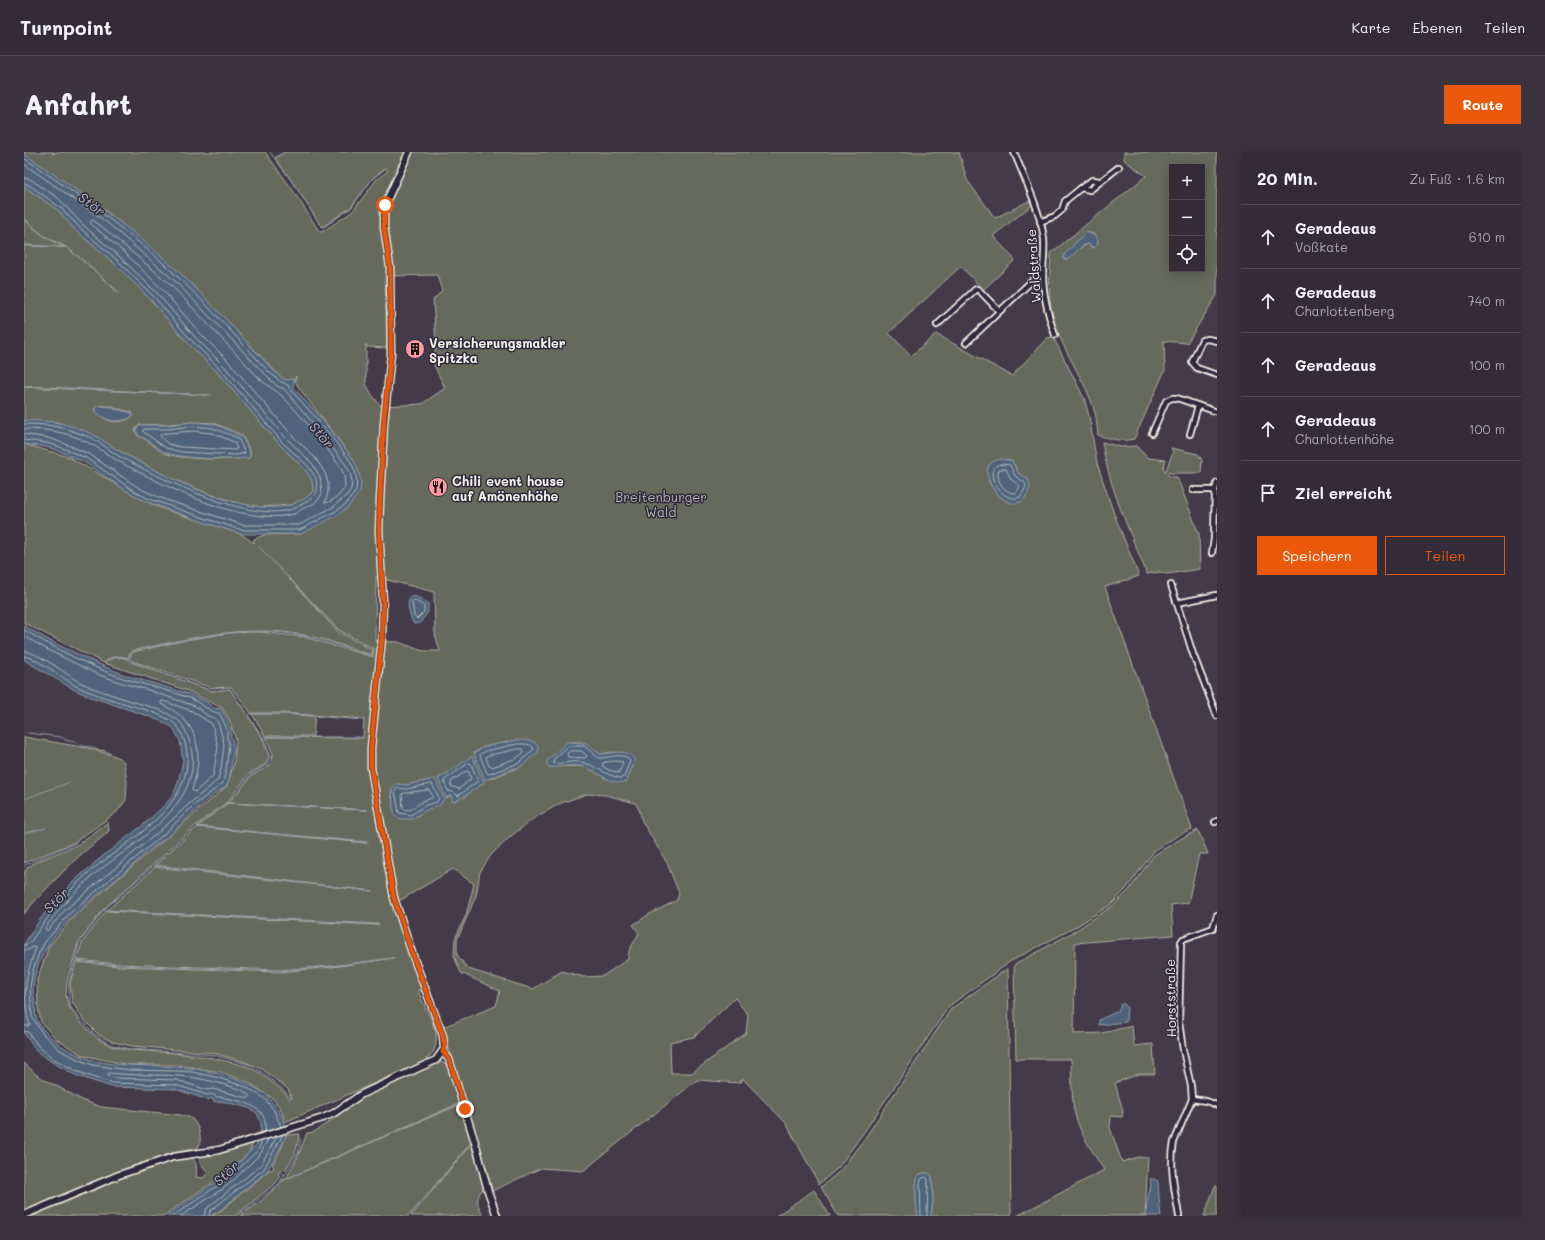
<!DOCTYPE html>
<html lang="de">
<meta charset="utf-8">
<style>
:root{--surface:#332c38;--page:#3b3440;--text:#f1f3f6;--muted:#a9a7ae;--line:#4e4853;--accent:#ea580c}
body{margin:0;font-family:Mali,sans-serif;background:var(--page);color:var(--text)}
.controls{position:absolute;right:12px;top:12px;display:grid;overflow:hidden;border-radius:0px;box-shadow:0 2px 10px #0003}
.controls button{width:36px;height:36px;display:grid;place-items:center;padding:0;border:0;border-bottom:1px solid var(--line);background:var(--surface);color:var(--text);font:20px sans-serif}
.stop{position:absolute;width:12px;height:12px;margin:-9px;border:3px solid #ea580c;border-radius:50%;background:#fff}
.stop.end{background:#ea580c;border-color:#fff;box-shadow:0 1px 4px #0008}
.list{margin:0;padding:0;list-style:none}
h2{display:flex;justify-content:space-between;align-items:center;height:52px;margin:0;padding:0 16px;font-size:17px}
h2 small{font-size:13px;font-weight:400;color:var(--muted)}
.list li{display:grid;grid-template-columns:26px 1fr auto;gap:12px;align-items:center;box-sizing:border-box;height:64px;padding:0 16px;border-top:1px solid var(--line)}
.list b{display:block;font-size:15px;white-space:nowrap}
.list p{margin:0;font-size:13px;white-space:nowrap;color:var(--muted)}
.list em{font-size:13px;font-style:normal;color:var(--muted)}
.actions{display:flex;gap:8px;padding:12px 16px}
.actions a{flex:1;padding:9px 0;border:1px solid var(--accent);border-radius:0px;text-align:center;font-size:14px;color:var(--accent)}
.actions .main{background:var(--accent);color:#fff}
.icon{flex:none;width:22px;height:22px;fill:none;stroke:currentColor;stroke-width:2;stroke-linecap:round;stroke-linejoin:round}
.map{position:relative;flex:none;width:1193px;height:1064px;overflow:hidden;border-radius:0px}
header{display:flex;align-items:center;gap:24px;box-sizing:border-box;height:56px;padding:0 20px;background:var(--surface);border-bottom:1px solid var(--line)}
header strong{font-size:19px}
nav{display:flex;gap:22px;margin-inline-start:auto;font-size:14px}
.intro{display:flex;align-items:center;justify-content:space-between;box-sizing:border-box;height:96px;padding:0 24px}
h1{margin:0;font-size:28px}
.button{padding:10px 18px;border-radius:0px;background:var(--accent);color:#fff;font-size:14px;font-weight:700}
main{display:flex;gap:24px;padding:0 24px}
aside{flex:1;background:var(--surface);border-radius:0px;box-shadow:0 2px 10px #0003}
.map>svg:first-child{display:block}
</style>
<header>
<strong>Turnpoint</strong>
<nav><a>Karte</a><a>Ebenen</a><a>Teilen</a></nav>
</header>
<div class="intro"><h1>Anfahrt</h1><a class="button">Route</a></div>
<main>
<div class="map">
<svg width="1193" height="1064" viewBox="0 0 1193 1064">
<rect width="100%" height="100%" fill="#443b4a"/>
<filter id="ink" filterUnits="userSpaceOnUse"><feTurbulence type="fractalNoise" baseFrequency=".025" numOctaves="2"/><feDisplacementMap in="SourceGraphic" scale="8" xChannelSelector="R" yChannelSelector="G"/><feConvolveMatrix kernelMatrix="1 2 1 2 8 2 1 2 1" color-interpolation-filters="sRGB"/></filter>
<g filter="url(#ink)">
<g fill="#666a5c" stroke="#adaea2" fill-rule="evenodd">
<path d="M0,0H30L28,2L33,0H241L268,37L295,79L298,80L328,60L353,27L364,19L362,16L349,26L327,55L300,74H297L272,35L251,6L261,0H935L943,28L971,66L1007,48L1008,53L969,84L991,108L959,138L937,114L865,181L887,204L912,182L988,224L1023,186L1029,185L1060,246L1065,264L1073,311L1090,362L1115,424L1081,435L1168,677L1156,682L1130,699L1103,736L1089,751L1050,776L987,809L925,854L840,980L814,1016L795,1032L762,971L719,927L715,931L673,928L559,1019L517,1016L468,1039L449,971L424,893L398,840L394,837C400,862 429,888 399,910L261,970L257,957L249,947L224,930L197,920L154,913H105L58,903L32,887L17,870L14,856L13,828L25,794L49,765L203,634L210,611L212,588L205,567L198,556L164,539L80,511C87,504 100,503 107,510L188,539L206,537L238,585L245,604L242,612L225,622L202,651L171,674L79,758L54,791L43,830L42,843L44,853L56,870L74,887L87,894L108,898L151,901L189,906L222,914L236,921L260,940L266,947L268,946L264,937L238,917L221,910L189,901L108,894L89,890L75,883L59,867L48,850L46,831L52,810L94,814L255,820L308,815L370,806L309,814L255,818L95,812L52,808L58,791L82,759L354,773L83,758L131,715L348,739L131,713L173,675L343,691L173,674L204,651L343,658L204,651L217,637L227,624L245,614L248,609L249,602L242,585L339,586L340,567L260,561H227L207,535L188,536L108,509L105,506L109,500L162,488L211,480H236L280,485L349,505L350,497L315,478L262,423L314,480L348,498L347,503C325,496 303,487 280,483C220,472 166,486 108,499L103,506C95,503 86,504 80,511L0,471V292L45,305L121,349L142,358L217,382L230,391V387L240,383L277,382L330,308L275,236L271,229L272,224L270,228L268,227L262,228L259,227L157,122L86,62L0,2ZM413,123L418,139L409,148L412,190L410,213L421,236L398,252L357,254L348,243L342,232V192L343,195L363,196L361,124ZM990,312L994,321L997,324L987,351C975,346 970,339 964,328ZM352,425L410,440L411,482L416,499H399L374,490L351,489ZM493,588L510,602L496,615L465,627L450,601L460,595ZM544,590H557L565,593L576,602L588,600L602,601L610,612L604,625L590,629L581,626L565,616L555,614L525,615L523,609ZM424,621L460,631L445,640L441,645L427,643L423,646L414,626ZM406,628L420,647C412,658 401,654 394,664H371L367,639L373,632L382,633ZM563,642L582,643L611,651L615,657L618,669L643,711L655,741L653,748L624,763L609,773L615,781L605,799L604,807L579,824L560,825L538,819L509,837L444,817L433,803V788L452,744L456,720L467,703L486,685L510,666L537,651ZM429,717L450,732L442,763L431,787L430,804L437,821L476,839L472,854L419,875L399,828L375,749ZM711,846L724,863L722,881L668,921H647L646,890L670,885Z"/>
<path d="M1100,0H1193V143L1163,191L1140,189L1141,218L1110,287C1096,290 1086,287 1074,283C1073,276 1073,268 1071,261C1061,224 1033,194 1027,156C1024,138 1026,119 1027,101L1122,24L1100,8ZM1148,15H1178V117H1148L1147,95L1148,94ZM1062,80L1070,82L1074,90L1068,96L1064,92L1056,96L1042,108L1049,94Z"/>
<path d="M0,34L35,59L52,79L90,111L127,148L164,191L194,221L256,293L281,317L288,328L289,339L283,346L273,350L268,353L238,355L217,352L183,341L144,325L99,301L68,283L56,278L33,270L0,269V235L184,243L0,234V94L42,95L62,111L96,142L62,111L42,95L20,84L6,72L0,65ZM73,254H90V256L108,260L109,264C104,269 93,271 86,269C81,267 76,263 71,261V256ZM169,270L190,271L218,283L227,301L225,306C206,308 157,308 140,301C131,297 125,287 114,284L111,278L115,273L144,272Z"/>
<path d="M0,66C11,80 25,87 40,95L0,93Z"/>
<path d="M1078,290L1097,295L1112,294L1124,306L1142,308L1139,316L1146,325H1153L1175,382L1176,417L1143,422L1135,420L1123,422C1106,380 1085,336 1078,290Z"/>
<polygon points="1147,296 1174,302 1178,308 1177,321 1145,321 1142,318 1149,300"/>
<polygon points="228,562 260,562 291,564 289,584 241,584"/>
<polygon points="0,585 81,599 95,606 100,610 103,630 102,648 93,660 51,690 0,711"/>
<path d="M84,670L85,679C75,689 62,697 52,707C34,725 16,742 0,762V724L3,716L12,710L53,693Z"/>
<path d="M1174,678L1184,702H1175L1164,751L1147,753L1149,783L1051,791L1050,882L1078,881L1108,874L1110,894L1129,892L1131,922H1115L1091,931L1099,959L1098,965L1087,964L1086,976L1098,1010L1114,1005L1124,1006L1121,1064H993L1080,1018C1070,1002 1058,985 1052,966C1047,947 1048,926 1047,907H992L990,813L1051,779L1090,753L1105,738L1130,703L1158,686Z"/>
<path d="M984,816L987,1064H907L909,1049L908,1026L904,1021C901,1021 897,1021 895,1023C890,1028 892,1057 894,1064H814L797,1035L816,1019L843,983L927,857Z"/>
<polygon points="417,910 422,912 436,951 262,1027 274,1004 283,981 290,980 308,968 341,941"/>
<path d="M0,911L14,924L23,929L60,949L77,955L157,963C161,964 167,965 169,968C175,974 179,989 174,996L148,1001L104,1016L0,1059Z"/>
<polygon points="437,952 447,991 385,1064 216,1064 237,1049 260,1028"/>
<polygon points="276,982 271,1002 262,1017 255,1019 254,1021 256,1025 252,1031 211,1064 187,1064 195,1060 243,1020 246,1017 248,1018 250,1015 248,1013 257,997 262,983"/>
<path d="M229,992L224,1002L195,1026L139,1064H5L96,1024L150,1006L167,1004C173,1011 173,1015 172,1025L179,1026L182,1023L183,1020L180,1015L177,1013L174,1004L201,1000Z"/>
<path d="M447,992L460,1036C451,1045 453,1053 459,1064H387Z"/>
<polygon points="1191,1034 1193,1034 1193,1064 1180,1064"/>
<polygon points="790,1038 806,1064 752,1064"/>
</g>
<g fill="#50647b" stroke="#929ca7">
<path d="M0,2C55,39 109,77 157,122C189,152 218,185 248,217L259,227L262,228L268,227L270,228L269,235L296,265L330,308L334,318L337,329L336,340L324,355L314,363L277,382H217L179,370L121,349L101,338L60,310L35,299L22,295L0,292V269C24,267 46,272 68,282C79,287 88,296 99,301C140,324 220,366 267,353C270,353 272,350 275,349C282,346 285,345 289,339L288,328L281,317L256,293L194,221L164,191L127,148L90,111L52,79L35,59L0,34Z"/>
<path d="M1062,80L1072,84C1075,89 1074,93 1070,96L1064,92C1053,94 1050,107 1040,108V103Z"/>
<path d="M73,254L89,255L90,257L108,261L109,264C104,268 93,270 86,268C81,267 77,263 71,261V256Z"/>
<path d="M169,270L190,272L217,284L226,301L225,306C207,308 156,307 141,300C131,296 126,287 115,284L112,278L115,273H144Z"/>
<path d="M977,307L988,309L994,321L1004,327L1006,335C1004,340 1002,346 998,349C981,361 952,322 968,310C971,308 974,308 977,307Z"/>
<path d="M387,444L393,445L404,451V460L396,471L390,472C386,465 381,451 387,444Z"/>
<path d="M0,474L30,491L77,513L101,523L165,542L184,551L189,556L197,557L204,569V574L207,576V585L209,587V594L211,596C206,606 208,627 202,634C200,637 196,638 194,639C187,646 178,652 171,659C161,667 152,679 142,686C127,695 115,708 102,719C65,751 14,782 9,836C9,842 11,848 11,854C12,857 11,861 12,864C14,877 36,894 48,900C81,917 117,912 153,915C185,917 218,926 245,944L244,946C256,957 263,971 261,987L243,1019L195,1059L186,1064H142L204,1022L233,992L237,977V971L233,961L225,956L197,949L194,950L189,949L188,946L184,948L151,937L88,935L69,929L51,923L28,910L12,899L0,881V792L17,766L32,747L50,729L80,703L118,674L141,653L149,643L154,631L159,609L156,589L150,577L145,573L124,564L67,545L51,538L0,508Z"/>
<path d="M493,588C502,588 516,588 514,600L496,615L487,617L461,628L450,602L460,595Z"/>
<path d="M543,590L562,591L576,602C589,602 602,595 611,608L603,629C587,636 572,616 556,614C546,612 535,616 525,615L523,613V609Z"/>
<path d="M448,604L460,631C449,637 441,645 429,650L427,643L422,646L414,626L424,621Z"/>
<polygon points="411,627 420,647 416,653 404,657 388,667 378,667 371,664 369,656 368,636 373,632 382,633"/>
<polygon points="1097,852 1100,852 1103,855 1102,870 1075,873 1075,868 1094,859"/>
<path d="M904,1021L907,1023L908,1026L909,1049L907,1064H894C892,1057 890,1028 895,1023C897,1021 901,1021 904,1021Z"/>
<path d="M1126,1027H1130L1134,1029C1135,1041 1135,1052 1137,1064H1122L1123,1051L1127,1032Z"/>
</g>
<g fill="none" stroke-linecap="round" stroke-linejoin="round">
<g stroke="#b2b9bc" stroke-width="1">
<path d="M0,6C54,43 107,80 154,125C186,155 215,188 245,220L257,230L264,233L266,237L293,267L318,298L327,310L331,319L333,329L332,339L322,352L312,359L276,378H218L180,366L123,346L110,339L62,306L36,295L23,291L0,288"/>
<polyline points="0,12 81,69 151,129 242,223 253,234 260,237 289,271 322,313 326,321 328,329 327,337 323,343 309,355 275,373 219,373 145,349 125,341 112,334 65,302 39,291 24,286 0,282"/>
<path d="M0,26L6,27L34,46L59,73L96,105L133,141L170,184L200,214L262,286L288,311L296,325L298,341C294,351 287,353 278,357C275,359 273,361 270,362C218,375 141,334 96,310C85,304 75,296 65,291C44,280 23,277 0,277"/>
<path d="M0,31L5,33L37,56L56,76L93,108L130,145L167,188L197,218L258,290L284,314L292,326L293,340C288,348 283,349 275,354C234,377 137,326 98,306C87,300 77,290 65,285C40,275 27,272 0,272"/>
<path d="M67,69L69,68L77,74L147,133L237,228C243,233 252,239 257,243C279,265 299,290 317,316L320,323L321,335C317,342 309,350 301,351L304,340V331L301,321L292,307L267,282L205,210L175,180L138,137L100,100L67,72Z"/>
<polygon points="169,274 189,276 214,286 221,301 213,303 157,300 142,296 118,279 120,277 144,277"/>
<polygon points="169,279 188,281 210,290 213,297 211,298 157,295 144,292 136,284 137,282"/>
<path d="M977,312L986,313L991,324L1001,331L1002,335L996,345C978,353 955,316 977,312Z"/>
<path d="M978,317H982L987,327L996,334L992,341C981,342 972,329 974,319Z"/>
<polygon points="390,448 400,454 400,460 393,467 390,464 388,450"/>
<path d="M0,478C31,496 64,514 99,526C121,533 144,538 166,546C175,550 187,561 195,561L200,570L203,578V586L205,591L202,618L199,631L168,655L139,683L46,761L21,790L15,801L9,818L6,835L8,865L19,882L36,898L55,908L69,913L105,918L153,919L168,920L195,926L222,935L240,946L250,958L257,975"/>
<path d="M0,484L26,499L73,522L98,531L121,537L171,554L184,564L192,567L195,573L200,592L197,617L194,628L165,652L137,678L42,757L23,779L21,776C33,759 50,741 65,727C103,693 180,657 167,595C165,587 162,577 156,570C142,557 118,553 101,547C86,542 69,537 55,530C42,522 14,500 0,499"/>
<path d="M0,504C12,505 40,527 52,534C64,540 77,544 89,548C107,554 141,561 153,574C159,581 162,593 163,602C167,658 99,691 63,722C40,743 22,767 5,792L0,793"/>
<path d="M139,549L168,559L188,572L194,595L189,624L171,640L168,638C180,601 176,569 137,552V550Z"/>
<path d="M493,592C499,592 508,591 510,597L495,611L465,622L463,621L456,604V602L462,599Z"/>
<path d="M545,594H560L575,606C585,606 600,599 606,609L600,625L597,626C582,624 572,613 557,610C548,608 538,613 529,611L530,607Z"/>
<polygon points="494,597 499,597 500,600 493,606 468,615 465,614 462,606 463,604"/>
<polygon points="547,599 558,599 563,604 561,606 544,605 543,602"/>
<polygon points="589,609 599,610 595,621 585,618 578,614 579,611"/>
<polygon points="445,611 447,612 454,629 434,644 429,640 424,639 420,629"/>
<polygon points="443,619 445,620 447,627 435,637 427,634 427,630"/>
<polygon points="408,632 415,646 413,650 402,653 387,663 375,661 371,639 373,636 382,637"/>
<polygon points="405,638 409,644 408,646 399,649 386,658 379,657 378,642"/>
<path d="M0,798H4L9,795L12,796C4,817 0,832 2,854C3,861 3,866 6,873L4,874H0"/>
<path d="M0,879L4,880L15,895L30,907L52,919L71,926L89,931L152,933L183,943L188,942L193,945H198C217,950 246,952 241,980"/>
<path d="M86,921C108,924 131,922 154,924C171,925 188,929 205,934C212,936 222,938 226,945L224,946L189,937L183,938L153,928L90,926L84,924V922Z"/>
<polyline points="149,1064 206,1025 234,998 238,989"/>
<polyline points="157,1064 197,1038 210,1028 237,1001 244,987"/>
<polyline points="180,1064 183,1056 236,1014 253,984"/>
<polyline points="185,1064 186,1059 240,1017 257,986 258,983"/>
<polyline points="897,1064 896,1031 898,1026 902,1025 904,1027 903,1064"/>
</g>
<g stroke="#929ca7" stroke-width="1">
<polyline points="246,0 272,35 297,74 300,75 327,56 349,26 361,17"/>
<polyline points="29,2 32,0"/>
<polyline points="251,6 260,0"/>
<polyline points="0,65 6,73 20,84 42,95 62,111 94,140"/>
<polyline points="0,93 39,95"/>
<polyline points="0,235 187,243"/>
<polyline points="91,505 101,505 107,510 188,539 206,537 239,585 247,605 244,612 226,623 216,636 203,651 173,675 80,758 55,792 45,831 45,853 57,868 71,882 77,887 88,893 107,897 189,903 223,912 236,919 249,929 260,938 267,946"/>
<path d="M104,507L108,499C165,487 222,472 280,484C303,489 326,497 348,504L349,497L314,478L235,395"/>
<polyline points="225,562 260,562 340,568"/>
<polyline points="4,581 37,585 44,589 53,590 58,594 69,595 74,599 86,603"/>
<polyline points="240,585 339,585"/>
<polyline points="0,647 46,630"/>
<polyline points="203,651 344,658"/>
<polyline points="173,675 345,690"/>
<polyline points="0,681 22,676"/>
<polyline points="129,714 349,739"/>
<polyline points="0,715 1,713 52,691"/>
<polyline points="0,718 0,722"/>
<polyline points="81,758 356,772"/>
<polyline points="51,809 94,813 255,819 308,814 369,806"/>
<polyline points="255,1020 261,1023 274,1001 277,987"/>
<polyline points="257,1028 262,1027 435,952"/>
<polyline points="213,1064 254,1033 261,1023"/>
<polyline points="385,1064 440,999"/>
</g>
<defs>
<g id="street">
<path d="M990,0C1001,28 1016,57 1020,87C1021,99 1019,111 1019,123C1019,144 1024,163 1031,183"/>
<polyline points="1057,36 1068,28 1076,29"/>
<polyline points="1016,70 1031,64 1038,58 1041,49 1057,36 1066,38 1095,15"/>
<polyline points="913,173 952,137 955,138 975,159"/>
<polyline points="1193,189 1184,187 1178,188 1168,210 1173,216 1193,223"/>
<polyline points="942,191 1012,125 1019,121"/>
<polyline points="1128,281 1142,249 1148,246 1153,246 1193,260"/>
<polyline points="1166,282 1174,254"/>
<polyline points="1169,338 1191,338"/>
<polyline points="1188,401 1190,387 1191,338 1193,331"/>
<polyline points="1147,433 1169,502 1193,564"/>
<polyline points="1153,451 1193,443"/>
<polyline points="1191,670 1193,669"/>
<polyline points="1168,947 1182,949 1193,953"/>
<path d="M1155,1064C1151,1040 1145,1015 1150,990L1168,947L1167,934L1159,898L1155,870L1157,790L1159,787L1189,776L1193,763"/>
</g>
<g id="secondary">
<polyline points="419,900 425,907 453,997 464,1039 473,1064"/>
<polyline points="0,1063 95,1023 149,1005 195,998 299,966 310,961 338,942 412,908 420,897 419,884 390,807 370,746 347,616 347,595 358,486 359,449 355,379 356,348 360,272 367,201 366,115 360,75 360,60 364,46 385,0"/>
</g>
</defs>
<use href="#street" stroke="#f4f1e8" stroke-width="8"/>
<use href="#secondary" stroke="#f4f1e8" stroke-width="9"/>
<use href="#street" stroke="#2f2a3d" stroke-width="4.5"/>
<use href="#secondary" stroke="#2f2a3d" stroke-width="6"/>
</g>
</g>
<g fill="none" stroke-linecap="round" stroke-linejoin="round" filter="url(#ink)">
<polyline stroke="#ea580c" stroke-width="5" points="361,53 360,75 366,115 367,201 360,266 356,348 355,378 359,449 358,486 347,595 347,616 370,746 390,807 419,884 421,895 419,900 425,907 441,957"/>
</g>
<defs>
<symbol id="building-disc" viewBox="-11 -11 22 22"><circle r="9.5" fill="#ff9aa2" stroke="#2f2a3d"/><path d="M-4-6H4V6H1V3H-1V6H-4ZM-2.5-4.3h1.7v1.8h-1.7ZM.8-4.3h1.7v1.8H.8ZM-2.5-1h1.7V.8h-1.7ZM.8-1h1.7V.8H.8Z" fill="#111"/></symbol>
<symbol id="restaurant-disc" viewBox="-11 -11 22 22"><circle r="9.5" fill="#ff9aa2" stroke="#2f2a3d"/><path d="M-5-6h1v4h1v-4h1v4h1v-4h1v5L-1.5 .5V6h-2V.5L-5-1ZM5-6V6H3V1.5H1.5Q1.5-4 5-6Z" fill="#111"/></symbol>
</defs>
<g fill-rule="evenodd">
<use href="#building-disc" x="380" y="186" width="22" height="22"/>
<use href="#restaurant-disc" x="403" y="324" width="22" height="22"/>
</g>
<g text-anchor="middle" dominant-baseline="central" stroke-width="3" stroke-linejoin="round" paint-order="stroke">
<g font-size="13" fill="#f4f1e8" stroke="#2f2a3d">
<text transform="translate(1009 114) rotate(-94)">Waldstraße</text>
<text transform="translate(1146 846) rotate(-91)">Horststraße</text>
</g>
<g font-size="13" font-weight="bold" fill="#f4f1e8" stroke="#2f2a3d" text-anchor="start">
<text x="405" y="190">Versicherungsmakler<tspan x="405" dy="15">Spitzka</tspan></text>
<text x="428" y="328">Chili event house<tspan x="428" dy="15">auf Amönenhöhe</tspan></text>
</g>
<g font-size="13" fill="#b4b4a9" stroke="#2f2a3d">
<text x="637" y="344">Breitenburger<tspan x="637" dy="15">Wald</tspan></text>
</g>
<g font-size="14" font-style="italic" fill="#b2b9bc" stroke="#2f2a3d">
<text transform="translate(68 52) rotate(37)">Stör</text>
<text transform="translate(298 283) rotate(50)">Stör</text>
<text transform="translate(32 748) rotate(-44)">Stör</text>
<text transform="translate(202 1021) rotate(-43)">Stör</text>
</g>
</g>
</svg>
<div class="controls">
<button>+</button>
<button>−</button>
<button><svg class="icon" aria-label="locate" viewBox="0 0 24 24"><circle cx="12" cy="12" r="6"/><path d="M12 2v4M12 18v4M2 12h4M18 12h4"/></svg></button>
</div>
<div class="stop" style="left:361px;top:53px"></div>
<div class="stop end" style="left:441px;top:957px"></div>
</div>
<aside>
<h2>20 Min.<small>Zu Fuß · 1.6 km</small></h2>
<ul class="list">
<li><svg class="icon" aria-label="ahead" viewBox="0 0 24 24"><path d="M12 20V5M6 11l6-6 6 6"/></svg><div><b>Geradeaus</b><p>Voßkate</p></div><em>610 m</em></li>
<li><svg class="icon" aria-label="ahead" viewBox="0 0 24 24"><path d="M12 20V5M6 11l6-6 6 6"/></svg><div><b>Geradeaus</b><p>Charlottenberg</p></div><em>740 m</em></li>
<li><svg class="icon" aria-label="ahead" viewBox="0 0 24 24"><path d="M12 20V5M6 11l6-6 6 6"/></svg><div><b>Geradeaus</b></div><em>100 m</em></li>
<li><svg class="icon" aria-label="ahead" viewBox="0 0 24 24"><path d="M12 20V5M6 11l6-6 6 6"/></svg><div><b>Geradeaus</b><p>Charlottenhöhe</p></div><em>100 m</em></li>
<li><svg class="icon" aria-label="arrive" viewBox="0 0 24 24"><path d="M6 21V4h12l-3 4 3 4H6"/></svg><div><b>Ziel erreicht</b></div></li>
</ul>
<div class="actions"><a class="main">Speichern</a><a>Teilen</a></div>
</aside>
</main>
